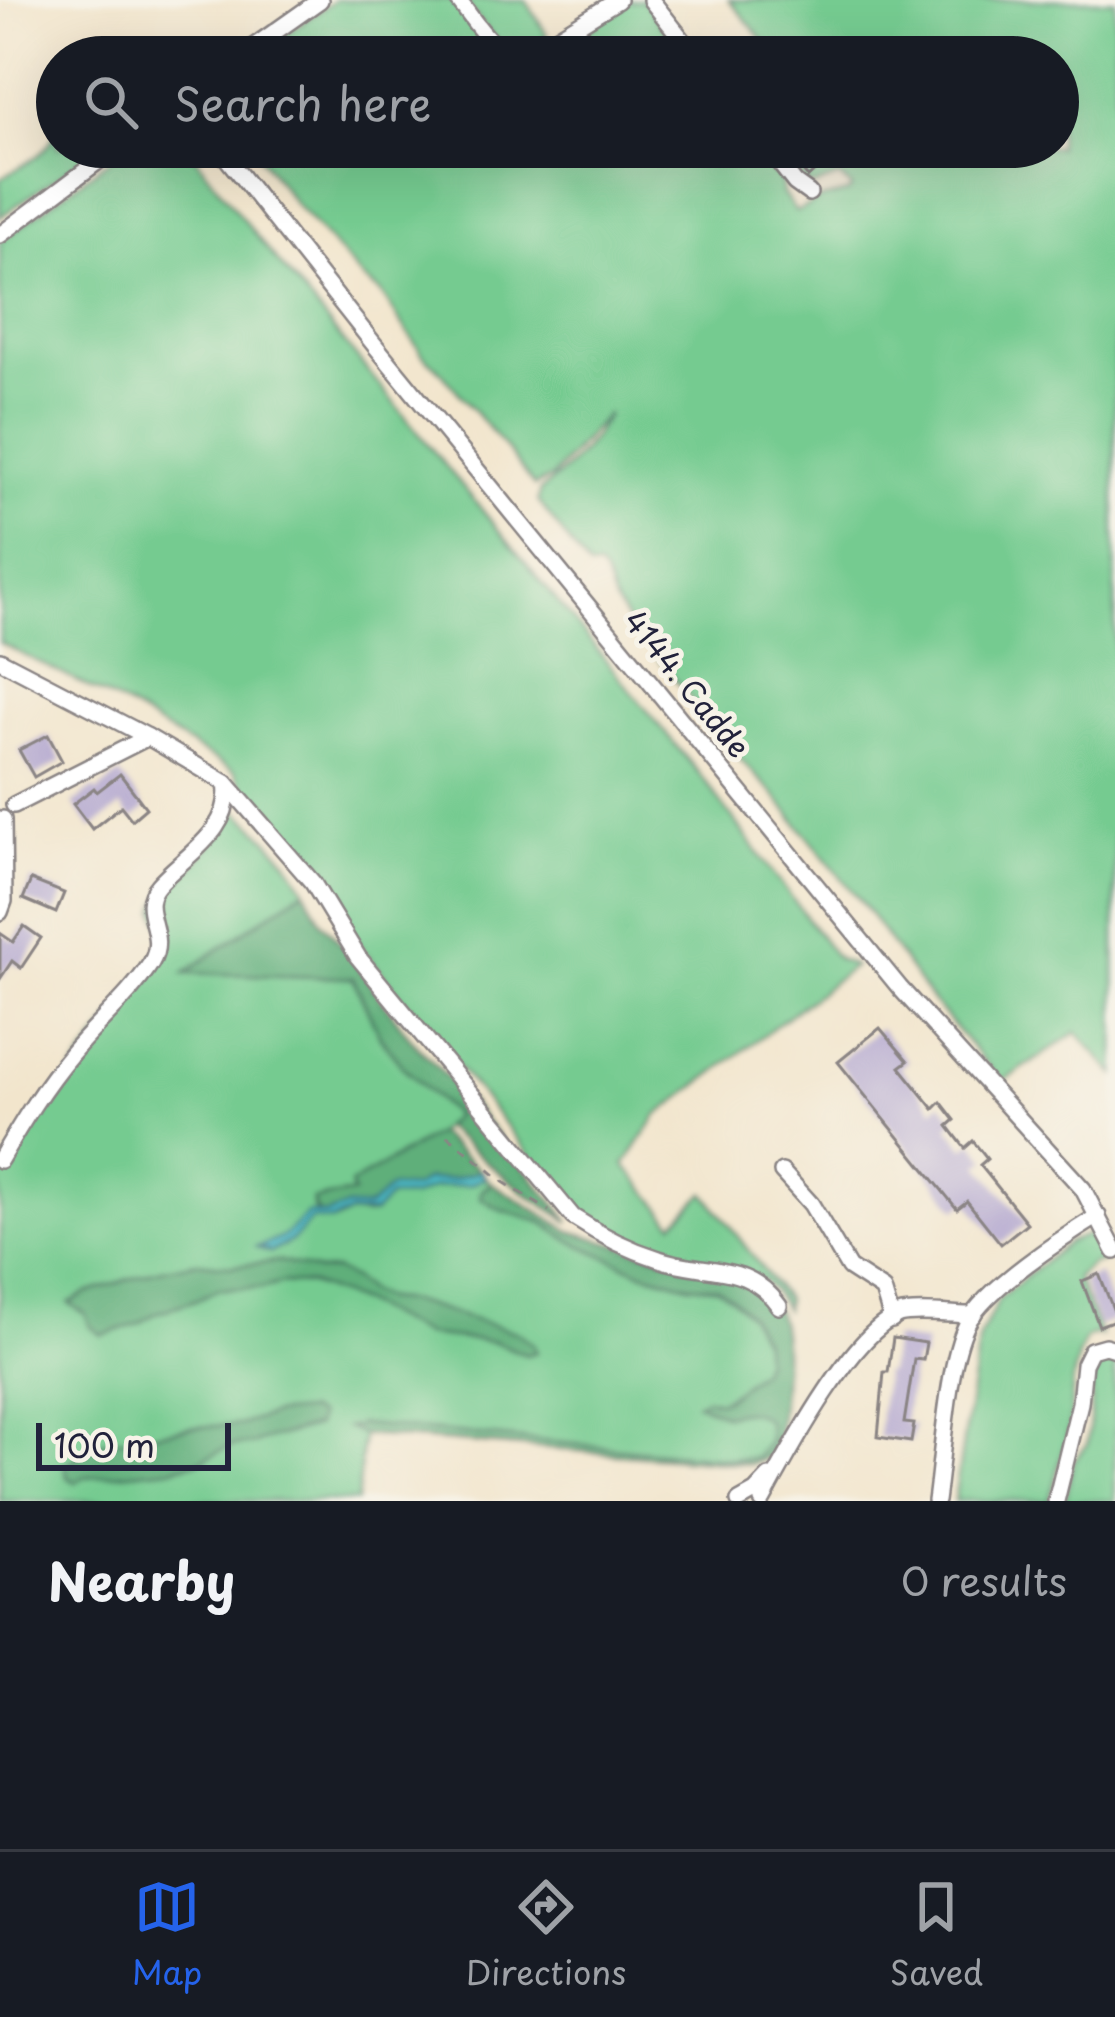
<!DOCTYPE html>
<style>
:root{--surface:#171b24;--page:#242831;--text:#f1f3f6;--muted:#9ea1a6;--line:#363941;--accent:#2563eb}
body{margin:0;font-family:"Playpen Sans",sans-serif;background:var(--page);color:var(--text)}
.scale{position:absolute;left:36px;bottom:30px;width:195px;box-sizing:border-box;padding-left:12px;border:6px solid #22223b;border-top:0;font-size:33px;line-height:42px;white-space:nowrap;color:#22223b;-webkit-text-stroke:9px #f7f3e8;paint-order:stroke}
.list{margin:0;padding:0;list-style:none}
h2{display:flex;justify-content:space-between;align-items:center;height:156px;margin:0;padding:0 48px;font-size:51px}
h2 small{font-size:39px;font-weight:400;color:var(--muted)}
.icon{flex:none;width:66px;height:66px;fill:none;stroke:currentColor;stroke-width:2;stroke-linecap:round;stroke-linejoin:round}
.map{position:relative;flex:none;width:1115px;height:1501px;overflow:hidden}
.search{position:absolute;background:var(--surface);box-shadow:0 12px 48px #0002;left:36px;right:36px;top:36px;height:132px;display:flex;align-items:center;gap:30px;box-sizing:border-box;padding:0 42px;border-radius:66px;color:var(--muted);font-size:45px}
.sheet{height:348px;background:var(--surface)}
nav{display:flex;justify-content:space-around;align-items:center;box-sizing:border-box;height:168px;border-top:3px solid var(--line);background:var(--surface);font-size:33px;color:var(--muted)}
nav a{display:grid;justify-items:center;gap:6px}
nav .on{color:var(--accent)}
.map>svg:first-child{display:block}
</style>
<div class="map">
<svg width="1115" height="1501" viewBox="0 0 1115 1501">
<rect width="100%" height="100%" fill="#f7f3e8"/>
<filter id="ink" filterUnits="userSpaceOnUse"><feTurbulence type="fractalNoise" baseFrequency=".00833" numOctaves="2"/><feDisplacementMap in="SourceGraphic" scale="24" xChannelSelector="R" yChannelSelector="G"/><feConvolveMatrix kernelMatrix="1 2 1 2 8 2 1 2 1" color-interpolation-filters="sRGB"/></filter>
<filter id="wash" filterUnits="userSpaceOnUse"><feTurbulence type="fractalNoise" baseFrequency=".004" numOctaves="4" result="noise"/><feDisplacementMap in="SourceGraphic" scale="48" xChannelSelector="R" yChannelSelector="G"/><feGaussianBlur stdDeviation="2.7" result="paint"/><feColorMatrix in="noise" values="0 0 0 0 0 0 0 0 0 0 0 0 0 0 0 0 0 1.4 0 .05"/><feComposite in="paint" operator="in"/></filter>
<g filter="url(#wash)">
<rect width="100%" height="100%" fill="#f2e5cc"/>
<g fill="#74cb90" stroke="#4b7666" stroke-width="3">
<polygon points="335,0 451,0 497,57 252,57"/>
<path d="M464,0H526L547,35C542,39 537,45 531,48C503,63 479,18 464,0Z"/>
<polygon points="643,0 685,57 545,57 563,48 627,2"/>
<path d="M729,0H1115V1075L1077,1032L1002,1082L933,1002L862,903L772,792L743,762L627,621C623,614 617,606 613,599C608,587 608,578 598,568L589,569L538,501L540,491C567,470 593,443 608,413L552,477L534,486L507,450L437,367L423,355L381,293L362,278L295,204L252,147H755L781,180L783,194L796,212L821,199L849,192L852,187L839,177L816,186L807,185L775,147H1058V57H762L771,49Z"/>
<path d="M56,123L57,147H100L0,217V179C23,164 55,153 56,123Z"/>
<path d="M126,147H188L240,216L702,777L837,959L854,966L657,1116L625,1165L674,1223L705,1193L786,1300L785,1309C754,1257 738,1275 689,1262C665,1256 639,1247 617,1238C600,1230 585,1216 570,1205L353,937L330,889L250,800L235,772L128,707L0,643V242Z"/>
<path d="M230,806C256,824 291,861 305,889L188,971L353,978L380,1037L403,1067L455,1116L433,1136L351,1185L354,1193L313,1200V1207L316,1212L303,1218L290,1234L259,1248L271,1252L292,1240L312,1219L337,1220L350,1213L368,1215L374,1213L389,1197H411L435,1187L471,1184L485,1177L491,1183L481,1191L501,1210L542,1222L569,1240L639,1271L689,1285L716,1287L732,1298L750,1316L763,1341L764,1359L760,1370L744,1386L718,1401L725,1415C744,1410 753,1408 768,1422L769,1441L756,1458L736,1459L349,1428L363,1435L357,1501H0V1171L109,1022L154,973L164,933L156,910C163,889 179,881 194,865C209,848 225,828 230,806Z"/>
<polygon points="1097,1231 1107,1260 1092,1264 1076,1278 1101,1336 1093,1335 1086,1339 1078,1356 1073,1381 1069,1430 1049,1501 954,1501 979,1338 999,1299 1068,1242"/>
<polygon points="1107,1359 1115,1360 1115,1501 1065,1501 1074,1460 1087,1445 1092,1403 1091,1371"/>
</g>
<g fill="#5faf7a" stroke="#40685a" stroke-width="3">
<polygon points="305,889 321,921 342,945 411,1039 464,1095 570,1222 525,1193 443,1127 455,1115 403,1067 380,1037 353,978 185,973"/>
<path d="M437,1133L481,1171L452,1179L426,1180L414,1188H390C383,1195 374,1206 365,1208C358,1209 351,1207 344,1209C328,1214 317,1222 313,1200L353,1193L350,1185Z"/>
<path d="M491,1183L570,1231L736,1279C750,1287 765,1296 775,1309C791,1331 779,1413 778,1444C771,1457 764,1461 750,1464L363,1435L347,1428L361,1424L736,1459L756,1458L769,1441L768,1422C753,1408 744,1410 725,1415L697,1403L707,1398L718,1401L727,1398L760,1370L764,1359L763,1341L750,1316L732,1298L716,1287L689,1285L639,1271L569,1240L542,1222L501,1210L481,1198V1191Z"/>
<polygon points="280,1261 318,1271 335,1270 353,1279 367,1291 385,1299 410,1301 519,1333 534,1345 536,1352 526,1355 495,1342 425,1335 360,1302 311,1284 283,1283 263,1288 218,1289 198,1299 156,1313 138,1324 102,1335 90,1326 85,1314 69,1303 87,1293 154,1271 196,1262 230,1266"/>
<polygon points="308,1411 318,1416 316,1426 251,1444 231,1446 199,1461 169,1469 85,1477 76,1482 67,1477 65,1465 103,1442 192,1427 240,1425 273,1414"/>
</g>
<path fill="#4ebcc4" stroke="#386f80" stroke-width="3" d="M481,1171L485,1177L471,1184L435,1187L411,1197H389L374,1213H350L331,1221L312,1219L292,1240L271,1252L257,1247C290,1237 286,1233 309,1213L326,1215L347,1207L364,1208L370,1206L390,1188H414L426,1180L452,1179Z"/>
<g id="blocks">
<g fill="#afa3ce">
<polygon points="782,147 833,147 815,162 819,167 808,177"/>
<polygon points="48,735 62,761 34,777 19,750"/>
<polygon points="120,774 146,808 132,820 121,806 92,829 73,804 94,788 97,792"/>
<polygon points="31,880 64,893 56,913 23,899"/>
<polygon points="24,926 41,938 21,968 12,961 0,979 0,933 13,942"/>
<polygon points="880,1028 908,1061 900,1067 934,1109 941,1102 955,1120 948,1126 965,1148 973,1141 987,1159 980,1165 1027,1223 1001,1244 967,1201 957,1209 838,1062"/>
<polygon points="1099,1274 1115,1314 1115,1320 1099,1326 1082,1281"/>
<polygon points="893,1338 926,1343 923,1360 914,1359 904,1423 914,1424 911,1442 878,1437 884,1372 888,1372"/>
</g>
</g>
</g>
<g filter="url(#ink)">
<use href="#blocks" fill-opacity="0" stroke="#8a8484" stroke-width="3"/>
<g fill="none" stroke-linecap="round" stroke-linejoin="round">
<defs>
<g id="street">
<path d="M458,0C475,21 492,53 520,57"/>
<polyline points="651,0 696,57"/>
<polyline points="239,57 320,0"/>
<polyline points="525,57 618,0"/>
<polyline points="218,147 373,343 900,988 1083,1189 1115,1251"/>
<polyline points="767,147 795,183 809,193"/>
<polyline points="0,235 117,147"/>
<path d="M0,660L148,737L226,783L313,883L358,957L573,1217C600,1235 627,1249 659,1259C705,1275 748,1261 779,1306"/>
<polyline points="14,805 148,737"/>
<polyline points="0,912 4,901 3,819"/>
<path d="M0,1160C22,1122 44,1086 72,1053C97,1023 130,996 151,963C169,933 136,910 158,885C184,855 234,831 226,783"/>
<polyline points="782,1172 811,1204 849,1268 883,1290 892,1320"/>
<polyline points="739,1501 755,1492 769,1477"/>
<path d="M762,1501C786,1457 852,1332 899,1315C912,1310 957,1315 973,1315"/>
<path d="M936,1501C943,1453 947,1365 967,1324C984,1289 1064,1237 1098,1216"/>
<polyline points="1056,1501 1080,1403 1084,1364 1091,1350 1105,1346 1115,1349"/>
</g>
</defs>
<use href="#street" stroke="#8a8484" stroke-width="20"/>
<polyline stroke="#8a8484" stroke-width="3" stroke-dasharray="9 9" stroke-linecap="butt" points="447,1135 502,1181 549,1211"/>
<use href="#street" stroke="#fff" stroke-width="15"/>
</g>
</g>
<g text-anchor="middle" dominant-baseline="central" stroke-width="10" stroke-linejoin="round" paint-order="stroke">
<g font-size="30" fill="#22223b" stroke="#f7f3e8">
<text transform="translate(688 683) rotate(51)">4144. Cadde</text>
</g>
</g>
</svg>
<div class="scale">100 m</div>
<div class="search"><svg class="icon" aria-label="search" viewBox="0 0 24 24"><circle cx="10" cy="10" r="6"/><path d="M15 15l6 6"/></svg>Search here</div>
</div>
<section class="sheet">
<h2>Nearby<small>0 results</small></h2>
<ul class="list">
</ul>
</section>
<nav>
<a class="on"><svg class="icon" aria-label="map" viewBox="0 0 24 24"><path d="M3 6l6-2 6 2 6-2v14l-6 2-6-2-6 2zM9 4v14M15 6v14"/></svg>Map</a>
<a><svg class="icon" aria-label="directions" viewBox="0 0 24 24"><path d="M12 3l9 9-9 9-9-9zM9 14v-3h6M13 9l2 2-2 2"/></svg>Directions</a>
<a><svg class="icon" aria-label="saved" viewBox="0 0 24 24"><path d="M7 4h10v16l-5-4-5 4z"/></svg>Saved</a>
</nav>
